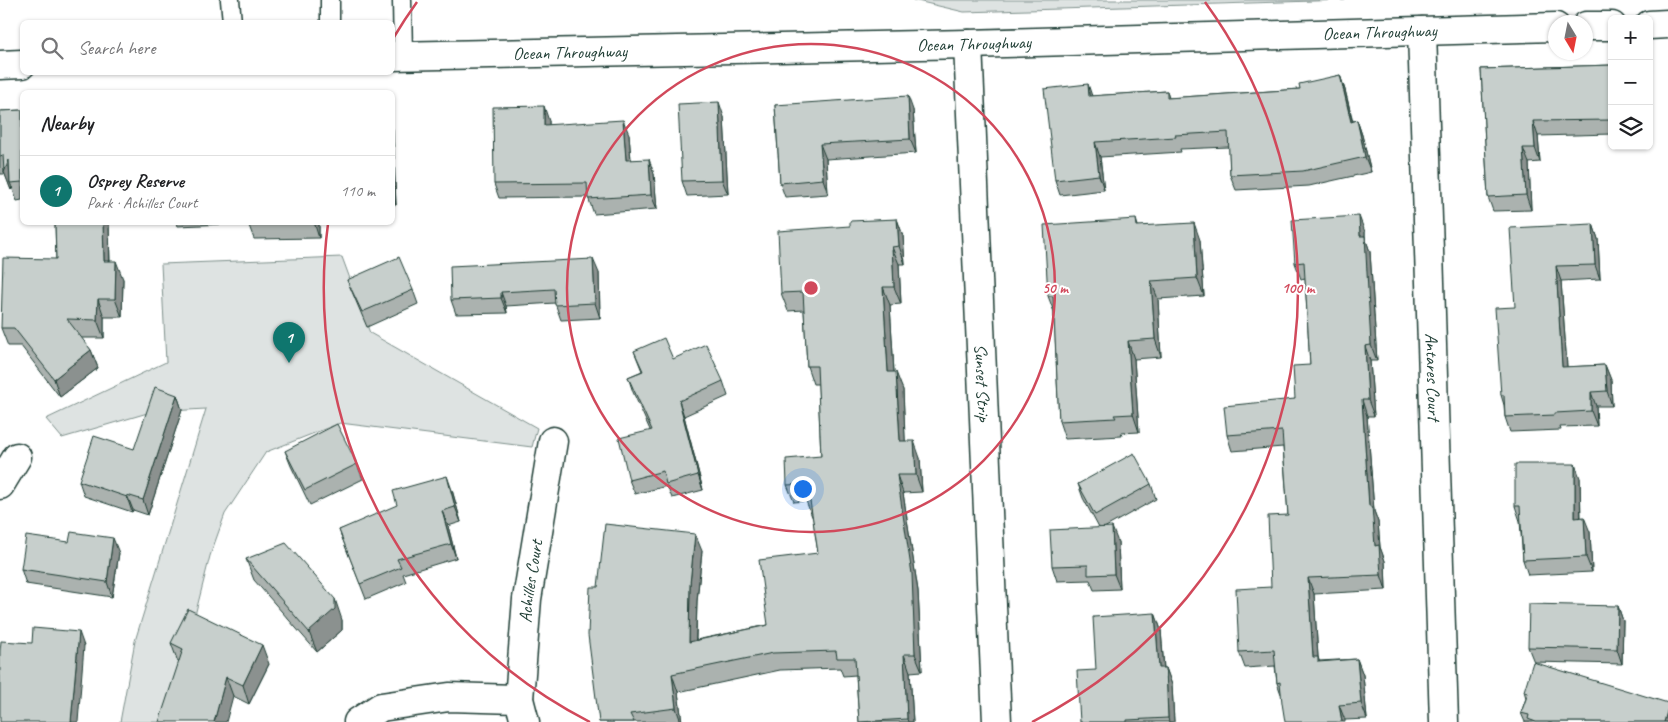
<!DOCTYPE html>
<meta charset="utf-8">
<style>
:root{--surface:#fff;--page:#f2f2f2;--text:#202124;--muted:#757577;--line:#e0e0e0;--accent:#0f766e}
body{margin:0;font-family:Caveat,sans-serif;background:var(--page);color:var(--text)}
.controls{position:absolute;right:15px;top:15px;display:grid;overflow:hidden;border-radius:8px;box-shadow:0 1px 4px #0004}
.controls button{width:45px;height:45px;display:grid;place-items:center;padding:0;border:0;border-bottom:1px solid var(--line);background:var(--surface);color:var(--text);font:25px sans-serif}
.compass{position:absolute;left:1548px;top:15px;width:45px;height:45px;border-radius:50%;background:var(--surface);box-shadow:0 1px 4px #0004;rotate:170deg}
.you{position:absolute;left:802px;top:488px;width:18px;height:18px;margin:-12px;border:4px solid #fff;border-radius:50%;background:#1a73e8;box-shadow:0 0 0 8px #1a73e833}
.badge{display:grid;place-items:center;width:32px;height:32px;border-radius:50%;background:var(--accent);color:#fff;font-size:16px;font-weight:700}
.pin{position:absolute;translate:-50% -41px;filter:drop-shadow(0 1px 2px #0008)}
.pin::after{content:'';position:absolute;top:26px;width:18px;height:15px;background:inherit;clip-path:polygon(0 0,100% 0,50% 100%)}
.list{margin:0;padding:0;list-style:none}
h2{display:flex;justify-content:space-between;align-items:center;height:65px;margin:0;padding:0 20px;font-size:21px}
h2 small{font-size:16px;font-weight:400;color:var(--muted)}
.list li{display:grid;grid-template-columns:32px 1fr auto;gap:15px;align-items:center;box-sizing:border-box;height:70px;padding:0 20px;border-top:1px solid var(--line)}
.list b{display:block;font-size:19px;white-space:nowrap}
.list p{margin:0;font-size:16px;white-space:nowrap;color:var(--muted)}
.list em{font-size:16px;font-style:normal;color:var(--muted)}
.icon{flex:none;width:28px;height:28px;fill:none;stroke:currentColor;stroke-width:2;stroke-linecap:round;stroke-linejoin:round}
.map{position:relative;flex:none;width:1668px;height:722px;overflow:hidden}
.search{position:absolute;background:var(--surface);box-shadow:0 1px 4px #0004;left:20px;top:20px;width:375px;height:55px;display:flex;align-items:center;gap:12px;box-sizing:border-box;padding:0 18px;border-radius:8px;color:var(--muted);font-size:19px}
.panel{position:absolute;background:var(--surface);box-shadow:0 1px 4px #0004;left:20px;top:90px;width:375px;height:135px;border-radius:8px}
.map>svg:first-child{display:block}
</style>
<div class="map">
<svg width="1668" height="722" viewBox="0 0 1668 722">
<rect width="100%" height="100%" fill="#fff"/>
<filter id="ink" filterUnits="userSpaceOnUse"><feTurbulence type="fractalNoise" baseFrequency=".02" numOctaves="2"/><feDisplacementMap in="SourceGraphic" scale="10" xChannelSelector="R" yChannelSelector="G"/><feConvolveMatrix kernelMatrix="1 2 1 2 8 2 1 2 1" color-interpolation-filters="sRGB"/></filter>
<g filter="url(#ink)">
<g fill="#dee3e2" stroke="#7e908b">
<polygon points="913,0 1345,0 964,12"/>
<polygon points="342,257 370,333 537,428 532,447 340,423 266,452 225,514 210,556 168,722 120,722 135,641 206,409 151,412 62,438 46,419 166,362 161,264"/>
</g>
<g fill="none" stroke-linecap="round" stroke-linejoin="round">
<defs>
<g id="lane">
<polyline points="230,0 232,22"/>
<polyline points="402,0 403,56"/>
<polyline points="330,22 330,0"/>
</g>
<g id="street">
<path id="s1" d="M1422,31L1444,722"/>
<polyline points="0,485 17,457"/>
<polyline points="358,722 381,707 449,697 519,699"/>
<path id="s2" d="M525,722L519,699L527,599L553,441"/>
</g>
<g id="secondary">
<polyline points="1649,25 1668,24"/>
<polyline points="1586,26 1612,26"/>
<path id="s3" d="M968,44L997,722"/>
<path id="s4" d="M392,56L968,44L1556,27"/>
<polyline points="0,65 22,64"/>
</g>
</defs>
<use href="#lane" stroke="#1f3d34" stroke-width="21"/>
<use href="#street" stroke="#1f3d34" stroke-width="31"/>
<use href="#secondary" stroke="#1f3d34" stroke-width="31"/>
<use href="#lane" stroke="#fff" stroke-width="18"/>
<use href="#street" stroke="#fff" stroke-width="28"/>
<use href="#secondary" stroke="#fff" stroke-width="28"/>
</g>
<g fill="#abb2af" stroke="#1f3d34">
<polygon points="1612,65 1612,134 1538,136 1540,162 1529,163 1531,210 1493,211 1488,197 1481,69"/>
<polygon points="1340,75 1345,90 1353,121 1357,120 1362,135 1371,172 1309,186 1236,190 1230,175 1229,147 1180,149 1181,152 1100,157 1104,190 1060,195 1055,180 1092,96 1167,91 1169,98 1300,89"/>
<polygon points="775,105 913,110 916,153 826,159 828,194 785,197 780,183"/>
<polygon points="22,110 22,200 17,201 12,187 11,190 5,174 0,174 0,111"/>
<polygon points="724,117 728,194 687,196 682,181"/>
<polygon points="549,121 549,125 629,134 631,160 654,174 657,209 594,214 588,197 499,198 494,184"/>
<polygon points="392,127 396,205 392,205"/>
<polygon points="897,219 903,236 905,264 899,264 901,304 890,305 894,372 903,390 905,441 920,458 922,492 903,493 918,591 922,671 910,672 913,722 859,722 856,675 843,676 840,668 780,670 678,692 682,722 599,722 598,587 702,551 697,601 696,640 768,625 818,553 813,519 806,501 794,502 787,485 821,456 818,384 813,384 807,366 804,310 788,311 781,293 850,226"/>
<polygon points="1136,219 1138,226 1200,240 1204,296 1158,299 1161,357 1134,359 1139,432 1121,433 1122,436 1065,439 1059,421 1054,312 1048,296"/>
<polygon points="55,222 109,222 110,261 123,279 122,317 104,317 104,338 81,338 91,350 98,368 60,397 21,346 8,346 1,328 56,259"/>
<polygon points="176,222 319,222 319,238 254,239 248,223 178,226"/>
<polygon points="1593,224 1598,239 1600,279 1561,281 1567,367 1605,365 1611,380 1612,406 1596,406 1597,426 1560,427 1561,430 1510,432 1505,417 1504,405 1501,395 1515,307"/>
<polygon points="1365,232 1365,237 1370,252 1377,361 1370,361 1374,416 1367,416 1374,511 1378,522 1380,547 1385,561 1386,590 1314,594 1318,657 1319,661 1357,659 1363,675 1367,719 1345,720 1281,694 1277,683 1275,666 1245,668 1239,652 1271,587 1288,515 1283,447 1232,451 1227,435 1295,399 1310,365 1305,278 1301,279 1295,263"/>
<polygon points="599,273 600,318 561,320 555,303 506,306 507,313 456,314 451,300"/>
<polygon points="347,280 413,290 418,304 367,327 353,294"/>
<polygon points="634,351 673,359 723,381 728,396 684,416 703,490 672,498 667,486 635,494 629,480 650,430 633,392 628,377 642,371"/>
<polygon points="177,395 182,410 148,515 133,510 132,512 84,496 79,481 134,449"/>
<polygon points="285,451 357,464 363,479 310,505 291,466"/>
<polygon points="1580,478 1581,518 1590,532 1592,572 1528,575 1523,560 1520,521 1515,506"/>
<polygon points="1078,484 1151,484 1156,499 1104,528 1118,542 1120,589 1094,590 1090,580 1057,581 1052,566 1099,528 1083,498"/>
<polygon points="452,490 461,522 448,526 456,558 403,574 406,582 366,599 339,530"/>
<polygon points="119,553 112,597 26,584 21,569"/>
<polygon points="246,559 342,620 342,630 317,652 254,580"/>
<polygon points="1618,606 1623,621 1622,664 1534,662 1528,647"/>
<polygon points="1155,613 1161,630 1164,668 1166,668 1172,685 1174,722 1080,722 1096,670"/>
<polygon points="171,643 269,664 249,704 233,696 178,662"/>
<polygon points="1524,691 1668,722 1525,722 1521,713 1526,698"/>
</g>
<g fill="#8b918f" stroke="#1f3d34">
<polygon points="1340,75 1345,90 1356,137 1351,122"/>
<polygon points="1088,84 1093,99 1089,96"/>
<polygon points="908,96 913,110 916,153 910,139"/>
<polygon points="719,102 724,117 728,194 722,180"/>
<polygon points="544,106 549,121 549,139 544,125"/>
<polygon points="623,120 629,134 632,175 626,160"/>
<polygon points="1357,120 1362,135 1371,172 1365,157"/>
<polygon points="1533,121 1538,136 1540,162 1535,148"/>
<polygon points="392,127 393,129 396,205 392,195"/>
<polygon points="1095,142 1100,157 1104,190 1099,175"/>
<polygon points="820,144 826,159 828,194 823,179"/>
<polygon points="1523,148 1529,163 1531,210 1526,195"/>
<polygon points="649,159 654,174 657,209 651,195"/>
<polygon points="9,160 10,183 12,187 11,190 4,172"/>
<polygon points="1359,216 1365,232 1365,237 1370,252 1377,361 1371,345 1360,236"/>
<polygon points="897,219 903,236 905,264 899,246"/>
<polygon points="103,222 109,222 110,278 104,261"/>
<polygon points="314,222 319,222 319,238"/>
<polygon points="1194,223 1200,240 1204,296 1197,278"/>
<polygon points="1593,224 1598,239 1600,279 1595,265"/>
<polygon points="892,247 899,264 901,304 894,287"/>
<polygon points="593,259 599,273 600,318 595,303"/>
<polygon points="116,261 123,279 122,317 115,299"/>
<polygon points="1556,266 1561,281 1568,382 1562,367"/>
<polygon points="1151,281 1158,299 1161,357 1155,339"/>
<polygon points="883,287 890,305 895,390 888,372"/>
<polygon points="501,292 506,306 507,313 501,298"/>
<polygon points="98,299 104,317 104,338 97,320"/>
<polygon points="1128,341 1134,359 1139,432 1133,414"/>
<polygon points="1365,346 1370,361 1374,416 1368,400"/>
<polygon points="91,350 98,368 60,397 54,379"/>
<polygon points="1605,365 1611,380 1612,406 1607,391"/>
<polygon points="896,372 903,390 906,459 900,441"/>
<polygon points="1591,392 1596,406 1597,426 1591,411"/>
<polygon points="177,395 182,410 148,515 143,500"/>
<polygon points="1362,400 1367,416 1374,511 1378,522 1380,547 1385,561 1386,590 1381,575 1375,546 1369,506"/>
<polygon points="679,401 684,416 703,490 698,475"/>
<polygon points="914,441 920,458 922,492 916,475"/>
<polygon points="1575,464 1580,478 1581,533 1575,518"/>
<polygon points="897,475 903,493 918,591 922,671 915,654"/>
<polygon points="447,476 452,490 461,522 455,507"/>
<polygon points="127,495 133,510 132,512 127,497"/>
<polygon points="442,511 448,526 456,558 451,544"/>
<polygon points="1584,517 1590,532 1592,572 1586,557"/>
<polygon points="1112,527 1118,542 1120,589 1114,574"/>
<polygon points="695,534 702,551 697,601 695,659 689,642 690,584"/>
<polygon points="113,538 119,553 112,597 107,582"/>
<polygon points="1308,578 1314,594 1318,657 1323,673 1318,662 1313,657"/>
<polygon points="335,599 342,620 342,630 317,652 309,632"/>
<polygon points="1618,606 1623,621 1622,664 1617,649"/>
<polygon points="1155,613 1161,630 1165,685 1159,668"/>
<polygon points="79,632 84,646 78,722 71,722"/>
<polygon points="262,645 269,664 249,704 243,685"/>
<polygon points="904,654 910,672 913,722 908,722 907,719"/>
<polygon points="1357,659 1363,675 1367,719 1361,703"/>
<polygon points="1166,668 1172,685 1174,722 1169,722 1168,718"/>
<polygon points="672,674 678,692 682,722 681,722 676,708"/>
<polygon points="226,677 233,696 226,722 214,722"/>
<polygon points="1339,705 1345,720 1345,722 1342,722"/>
<polygon points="1668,708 1668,722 1664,722"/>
</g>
<g fill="#c7cfcc" stroke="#1f3d34">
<polygon points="1612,65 1612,120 1533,121 1535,148 1523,148 1526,195 1488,197 1481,69"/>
<polygon points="1340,75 1351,122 1357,120 1365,157 1303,171 1230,175 1228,132 1175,135 1176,137 1095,142 1099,175 1055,180 1044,89 1088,84 1089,96 1167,91 1167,98 1300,89 1299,84"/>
<polygon points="908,96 910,139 820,144 823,179 780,183 775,105"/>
<polygon points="719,102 722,180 682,181 678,104"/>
<polygon points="544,106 544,125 623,120 626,160 649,159 651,195 588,199 587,183 494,184 493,107"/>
<polygon points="22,110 22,182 10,183 9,160 4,172 3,155 0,156 0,111"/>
<polygon points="1359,216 1360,236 1365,236 1371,345 1365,346 1368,400 1362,400 1369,506 1372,506 1375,546 1379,545 1381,575 1308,578 1313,657 1318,657 1318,662 1357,659 1361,703 1339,705 1342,722 1285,722 1282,703 1280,682 1277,683 1274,650 1239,652 1236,589 1271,587 1268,516 1288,515 1282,431 1227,435 1224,406 1295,399 1293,366 1310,365 1304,262 1295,263 1292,220"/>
<polygon points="897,219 899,246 892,247 894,287 883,287 888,372 896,372 900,441 914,441 916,475 897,475 912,574 915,654 904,654 907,719 859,722 855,658 837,658 836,651 773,653 672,674 676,708 630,714 634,722 599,722 588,635 590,587 598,587 605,524 695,534 690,584 689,642 768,625 759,560 818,553 810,501 806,501 805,484 787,485 786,459 821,456 817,366 807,366 803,292 781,293 778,231 850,226 850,221"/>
<polygon points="1136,219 1137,226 1194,223 1197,278 1151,281 1155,339 1128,341 1133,414 1114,415 1116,418 1059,421 1053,296 1048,296 1044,225"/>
<polygon points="55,222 103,222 104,261 116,261 115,299 98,299 97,320 67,319 91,350 54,379 14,328 1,328 3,258 56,259"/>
<polygon points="1593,224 1595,265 1556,266 1562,367 1605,365 1607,391 1591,392 1591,411 1555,413 1555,415 1505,417 1504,395 1501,395 1495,308 1515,307 1510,228"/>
<polygon points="399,257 413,290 362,312 347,280"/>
<polygon points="593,259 595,303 555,305 554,289 501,292 501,298 451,300 450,266"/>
<polygon points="664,338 673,359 706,344 723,381 679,401 698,475 666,484 663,471 629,480 619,438 652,430 628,377 643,371 634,351"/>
<polygon points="155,387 177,395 143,500 127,495 127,497 79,481 94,436 134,449"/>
<polygon points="337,424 357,464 305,490 285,451"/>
<polygon points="1134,453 1151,484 1095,515 1078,484"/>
<polygon points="1515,464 1575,464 1575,518 1584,517 1586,557 1523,560 1520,506 1515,506"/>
<polygon points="447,476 455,507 442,511 451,544 397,559 401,567 360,584 339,530 397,505 393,491"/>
<polygon points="1112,527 1114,574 1088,575 1088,565 1052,566 1050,530"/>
<polygon points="71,532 113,538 107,582 21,569 26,536 69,542"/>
<polygon points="286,543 335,599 335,609 309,632 246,559"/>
<polygon points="1529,604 1618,606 1617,649 1528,647"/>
<polygon points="188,609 262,645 243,685 226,677 214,722 159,722 183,649 171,643"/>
<polygon points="1155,613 1159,668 1166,668 1168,718 1127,720 1127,722 1080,722 1077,671 1096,670 1093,617"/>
<polygon points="33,628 79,632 71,722 0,722 0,651 1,641 32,643"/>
<polygon points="1533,662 1668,703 1668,708 1664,722 1536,722 1528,719 1529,715 1521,713 1528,693 1524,691"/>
</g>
</g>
<g fill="none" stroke="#d1495b" stroke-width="2.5">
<circle cx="811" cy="288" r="244"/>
<path d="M590 722A487 487 0 0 1 328 224M394 37A487 487 0 0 1 417 2M1205 2A487 487 0 0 1 1032 722"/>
</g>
<g text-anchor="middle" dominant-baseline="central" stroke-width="4" stroke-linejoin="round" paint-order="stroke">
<g font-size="18" fill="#1f3d34" stroke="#fff">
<text stroke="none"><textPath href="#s4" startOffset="988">Ocean Throughway</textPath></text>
<text stroke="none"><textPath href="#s4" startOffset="582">Ocean Throughway</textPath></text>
<text stroke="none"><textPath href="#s4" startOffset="178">Ocean Throughway</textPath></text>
<text stroke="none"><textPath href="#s1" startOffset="346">Antares Court</textPath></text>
<text stroke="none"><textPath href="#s3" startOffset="339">Sunset Strip</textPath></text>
<text stroke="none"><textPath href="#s2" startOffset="142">Achilles Court</textPath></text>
</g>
</g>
<circle cx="811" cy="288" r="8" fill="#d1495b" stroke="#fff" stroke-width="2.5"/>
<g font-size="15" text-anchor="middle" font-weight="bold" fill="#d1495b" stroke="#fff" stroke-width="4" stroke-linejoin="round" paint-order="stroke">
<text x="1055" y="293">50 m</text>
<text x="1298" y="293">100 m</text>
</g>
</svg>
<div class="controls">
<button>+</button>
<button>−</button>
<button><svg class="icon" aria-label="layers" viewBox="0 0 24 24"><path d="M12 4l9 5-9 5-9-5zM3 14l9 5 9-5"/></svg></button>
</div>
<svg class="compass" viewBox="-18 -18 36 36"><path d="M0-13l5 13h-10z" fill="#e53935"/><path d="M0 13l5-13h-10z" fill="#757577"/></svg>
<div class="you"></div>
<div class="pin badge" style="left:289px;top:363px">1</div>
<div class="search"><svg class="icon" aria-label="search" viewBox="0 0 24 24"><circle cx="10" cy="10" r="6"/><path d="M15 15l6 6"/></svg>Search here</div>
<section class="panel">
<h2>Nearby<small></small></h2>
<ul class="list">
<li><span class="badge">1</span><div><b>Osprey Reserve</b><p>Park · Achilles Court</p></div><em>110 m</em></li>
</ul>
</section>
</div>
